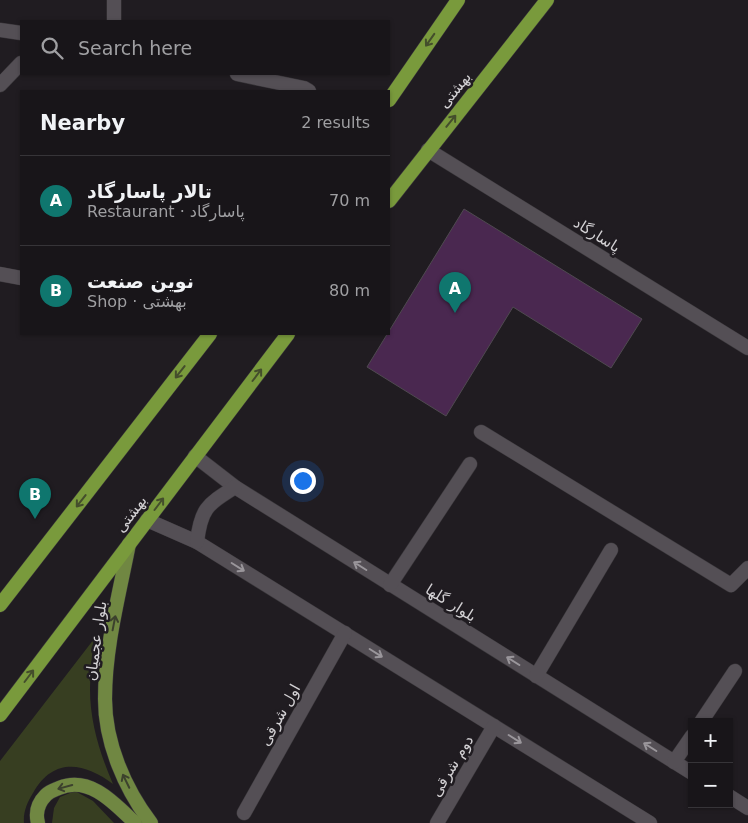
<!DOCTYPE html>
<meta charset="utf-8">
<style>
:root{--surface:#181519;--page:#252226;--text:#f1f3f6;--muted:#9f9fa2;--line:#363438;--accent:#0f766e}
body{margin:0;font-family:"DejaVu Sans",Vazirmatn,sans-serif;background:var(--page);color:var(--text)}
.controls{position:absolute;right:15px;bottom:15px;display:grid;overflow:hidden;border-radius:0px;box-shadow:0 1px 4px #0004}
.controls button{width:45px;height:45px;display:grid;place-items:center;padding:0;border:0;border-bottom:1px solid var(--line);background:var(--surface);color:var(--text);font:25px sans-serif}
.you{position:absolute;left:302px;top:480px;width:18px;height:18px;margin:-12px;border:4px solid #fff;border-radius:50%;background:#1a73e8;box-shadow:0 0 0 8px #1a73e833}
.badge{display:grid;place-items:center;width:32px;height:32px;border-radius:50%;background:var(--accent);color:#fff;font-size:16px;font-weight:700}
.pin{position:absolute;translate:-50% -41px;filter:drop-shadow(0 1px 2px #0008)}
.pin::after{content:'';position:absolute;top:26px;width:18px;height:15px;background:inherit;clip-path:polygon(0 0,100% 0,50% 100%)}
.list{margin:0;padding:0;list-style:none}
h2{display:flex;justify-content:space-between;align-items:center;height:65px;margin:0;padding:0 20px;font-size:21px}
h2 small{font-size:16px;font-weight:400;color:var(--muted)}
.list li{display:grid;grid-template-columns:32px 1fr auto;gap:15px;align-items:center;box-sizing:border-box;height:90px;padding:0 20px;border-top:1px solid var(--line)}
.list b{display:block;font-size:19px;white-space:nowrap}
.list p{margin:0;font-size:16px;white-space:nowrap;color:var(--muted)}
.list em{font-size:16px;font-style:normal;color:var(--muted)}
.icon{flex:none;width:28px;height:28px;fill:none;stroke:currentColor;stroke-width:2;stroke-linecap:round;stroke-linejoin:round}
.map{position:relative;flex:none;width:748px;height:823px;overflow:hidden}
.search{position:absolute;background:var(--surface);box-shadow:0 1px 4px #0004;left:20px;top:20px;width:370px;height:55px;display:flex;align-items:center;gap:12px;box-sizing:border-box;padding:0 18px;border-radius:0px;color:var(--muted);font-size:19px}
.panel{position:absolute;background:var(--surface);box-shadow:0 1px 4px #0004;left:20px;top:90px;width:370px;height:245px;border-radius:0px}
.map>svg:first-child{display:block}
</style>
<div class="map">
<svg width="748" height="823" viewBox="0 0 748 823">
<rect width="100%" height="100%" fill="#201c21"/>
<g fill="#373e21">
<path d="M94,639C92,655 90,672 90,689C90,722 100,754 113,784C84,762 53,757 33,793C27,803 23,812 24,823H0V761Z"/>
<polygon points="75,791 93,801 114,823 52,823 54,808 60,797"/>
</g>
<polygon fill="#4a2850" stroke="#4f4a50" points="464,209 642,319 611,368 513,307 446,416 367,367"/>
<g fill="none" stroke-linecap="round" stroke-linejoin="round">
<defs>
<g id="minor">
<polyline points="114,0 114,21"/>
<polyline points="0,30 21,33"/>
<polyline points="237,74 304,88 309,91"/>
<polyline points="0,85 21,63"/>
<polyline points="428,150 748,348"/>
<polyline points="0,274 21,278"/>
<polyline points="481,432 731,585 748,568"/>
<polyline points="195,456 235,487 692,773"/>
<polyline points="147,520 197,542 650,823"/>
<path d="M197,542C201,508 207,505 235,487"/>
<polyline points="390,585 470,464"/>
<polyline points="536,676 611,550"/>
<polyline points="701,722 735,671"/>
<polyline points="674,762 692,736"/>
<polyline points="729,796 748,808"/>
<polyline points="244,813 345,633"/>
<polyline points="437,823 494,726"/>
</g>
<g id="primary">
<path d="M129,544C119,595 105,647 105,699C105,743 125,789 151,823"/>
<path d="M38,823C35,812 38,803 46,795C50,791 54,790 59,788C90,775 115,804 135,823"/>
</g>
<g id="trunk">
<polyline points="389,100 458,0"/>
<polyline points="389,201 547,0"/>
<polyline points="0,605 210,334"/>
<polyline points="0,715 288,334"/>
</g>
</defs>
<use href="#minor" stroke="#3a373b" stroke-width="15"/>
<use href="#primary" stroke="#3a373b" stroke-width="15"/>
<use href="#trunk" stroke="#3a373b" stroke-width="15"/>
<use href="#minor" stroke="#544f55" stroke-width="14"/>
<use href="#primary" stroke="#708742" stroke-width="14"/>
<use href="#trunk" stroke="#799a3c" stroke-width="14"/>
</g>
<defs><path id="oneway-shaft" d="M-6 0H5M1.5-3L5.5 0L1.5 3" fill="none" stroke-width="1.6" stroke-linecap="round" stroke-linejoin="round" transform="scale(1.25)"/></defs>
<g stroke="#444e2c">
<use href="#oneway-shaft" transform="translate(430 40) rotate(125)"/>
<use href="#oneway-shaft" transform="translate(451 121) rotate(-51)"/>
<use href="#oneway-shaft" transform="translate(180 372) rotate(128)"/>
<use href="#oneway-shaft" transform="translate(257 375) rotate(-53)"/>
<use href="#oneway-shaft" transform="translate(81 501) rotate(128)"/>
<use href="#oneway-shaft" transform="translate(159 504) rotate(-53)"/>
<use href="#oneway-shaft" transform="translate(29 676) rotate(-53)"/>
</g>
<g stroke="#9a969b">
<use href="#oneway-shaft" transform="translate(360 566) rotate(-148)"/>
<use href="#oneway-shaft" transform="translate(238 567) rotate(32)"/>
<use href="#oneway-shaft" transform="translate(376 653) rotate(32)"/>
<use href="#oneway-shaft" transform="translate(513 661) rotate(-148)"/>
<use href="#oneway-shaft" transform="translate(515 739) rotate(32)"/>
<use href="#oneway-shaft" transform="translate(650 747) rotate(-148)"/>
</g>
<g stroke="#3c412d">
<use href="#oneway-shaft" transform="translate(114 623) rotate(-79)"/>
<use href="#oneway-shaft" transform="translate(126 781) rotate(-116)"/>
<use href="#oneway-shaft" transform="translate(65 787) rotate(165)"/>
</g>
<g text-anchor="middle" dominant-baseline="central" stroke-width="5" stroke-linejoin="round" paint-order="stroke">
<g font-size="15" fill="#d3d1d4" stroke="#201c21">
<text transform="translate(455 90) rotate(-51)">بهشتی</text>
<text transform="translate(597 235) rotate(32)">پاسارگاد</text>
<text transform="translate(131 514) rotate(-53)">بهشتی</text>
<text transform="translate(451 603) rotate(32)">بلوار گلها</text>
<text transform="translate(96 641) rotate(-82)">بلوار عجمیان</text>
<text transform="translate(280 715) rotate(-61)">اول شرقی</text>
<text transform="translate(452 766) rotate(-59)">دوم شرقی</text>
</g>
</g>
</svg>
<div class="controls">
<button>+</button>
<button>−</button>
</div>
<div class="you"></div>
<div class="pin badge" style="left:455px;top:313px">A</div>
<div class="pin badge" style="left:35px;top:519px">B</div>
<div class="search"><svg class="icon" aria-label="search" viewBox="0 0 24 24"><circle cx="10" cy="10" r="6"/><path d="M15 15l6 6"/></svg>Search here</div>
<section class="panel">
<h2>Nearby<small>2 results</small></h2>
<ul class="list">
<li><span class="badge">A</span><div><b>تالار پاسارگاد</b><p>Restaurant · پاسارگاد</p></div><em>70 m</em></li>
<li><span class="badge">B</span><div><b>نوین صنعت</b><p>Shop · بهشتی</p></div><em>80 m</em></li>
</ul>
</section>
</div>
